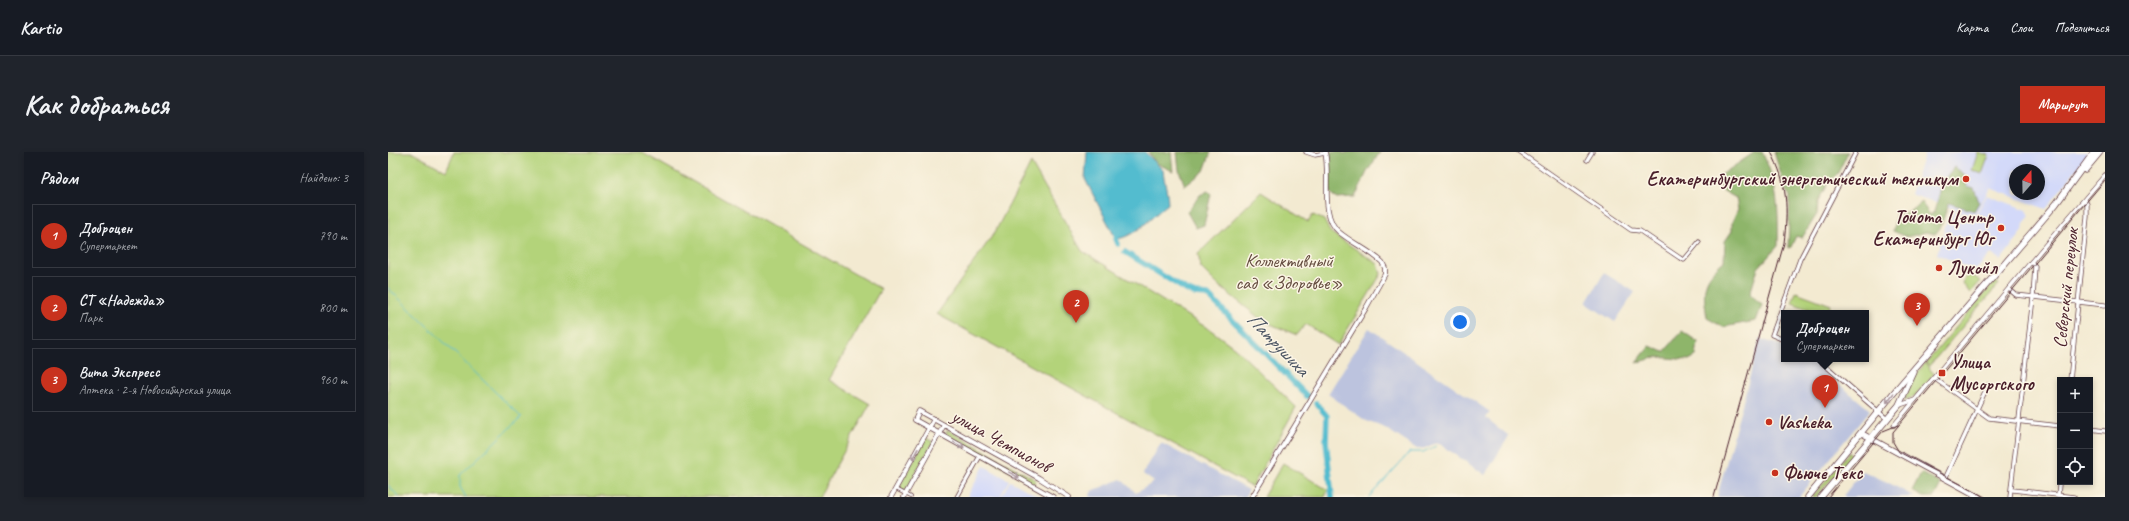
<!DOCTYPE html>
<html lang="ru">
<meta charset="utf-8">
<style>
:root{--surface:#171b24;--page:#20242c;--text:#f1f3f6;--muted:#9ea1a6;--line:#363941;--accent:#c8321e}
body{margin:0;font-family:Caveat,sans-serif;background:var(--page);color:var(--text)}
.controls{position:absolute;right:12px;bottom:12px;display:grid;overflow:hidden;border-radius:0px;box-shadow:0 2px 6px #0003}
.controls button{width:36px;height:36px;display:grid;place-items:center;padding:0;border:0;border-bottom:1px solid var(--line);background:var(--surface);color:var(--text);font:20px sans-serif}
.compass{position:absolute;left:1621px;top:12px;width:36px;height:36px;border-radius:50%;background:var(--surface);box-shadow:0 2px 6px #0003;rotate:20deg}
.you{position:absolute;left:1072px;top:170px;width:14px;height:14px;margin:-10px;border:3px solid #fff;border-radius:50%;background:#1a73e8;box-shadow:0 0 0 6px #1a73e833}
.badge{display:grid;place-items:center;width:26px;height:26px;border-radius:50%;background:var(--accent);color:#fff;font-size:13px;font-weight:700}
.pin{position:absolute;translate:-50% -33px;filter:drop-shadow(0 1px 2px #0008)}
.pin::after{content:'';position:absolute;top:21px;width:14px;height:12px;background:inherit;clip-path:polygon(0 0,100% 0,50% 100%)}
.popup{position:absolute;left:1393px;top:158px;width:88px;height:52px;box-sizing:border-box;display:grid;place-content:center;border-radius:0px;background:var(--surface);filter:drop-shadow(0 1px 3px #0005);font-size:13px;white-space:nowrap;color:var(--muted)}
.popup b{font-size:15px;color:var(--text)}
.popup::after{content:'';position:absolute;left:50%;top:100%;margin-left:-8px;border:8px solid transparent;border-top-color:var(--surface)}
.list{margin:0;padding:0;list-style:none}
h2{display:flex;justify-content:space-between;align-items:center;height:52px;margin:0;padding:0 16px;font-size:17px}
h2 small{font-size:13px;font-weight:400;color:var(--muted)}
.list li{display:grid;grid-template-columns:26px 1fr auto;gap:12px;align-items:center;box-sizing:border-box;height:64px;margin:0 8px 8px;padding:0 8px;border:1px solid var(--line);border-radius:0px}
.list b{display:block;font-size:15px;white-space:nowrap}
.list p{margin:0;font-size:13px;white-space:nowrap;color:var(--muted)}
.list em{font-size:13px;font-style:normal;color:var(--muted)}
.icon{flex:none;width:22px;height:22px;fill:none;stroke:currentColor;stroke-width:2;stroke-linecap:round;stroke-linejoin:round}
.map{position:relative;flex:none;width:1717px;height:345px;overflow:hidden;border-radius:0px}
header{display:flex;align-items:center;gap:24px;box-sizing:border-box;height:56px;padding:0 20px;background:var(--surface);border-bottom:1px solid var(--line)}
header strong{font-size:19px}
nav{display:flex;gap:22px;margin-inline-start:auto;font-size:14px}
.intro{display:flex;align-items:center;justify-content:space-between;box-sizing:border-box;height:96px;padding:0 24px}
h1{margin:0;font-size:28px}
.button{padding:10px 18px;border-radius:0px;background:var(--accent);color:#fff;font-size:14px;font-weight:700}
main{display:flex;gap:24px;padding:0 24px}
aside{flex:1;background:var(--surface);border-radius:0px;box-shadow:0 2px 6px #0003}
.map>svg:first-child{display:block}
</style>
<header>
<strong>Kartio</strong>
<nav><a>Карта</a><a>Слои</a><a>Поделиться</a></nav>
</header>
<div class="intro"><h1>Как добраться</h1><a class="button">Маршрут</a></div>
<main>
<aside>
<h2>Рядом<small>Найдено: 3</small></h2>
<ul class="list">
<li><span class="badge">1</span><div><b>Доброцен</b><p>Супермаркет</p></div><em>790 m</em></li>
<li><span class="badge">2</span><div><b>СТ «Надежда»</b><p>Парк</p></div><em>800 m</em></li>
<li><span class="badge">3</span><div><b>Вита Экспресс</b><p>Аптека · 2-я Новосибирская улица</p></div><em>960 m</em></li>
</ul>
</aside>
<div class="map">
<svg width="1717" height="345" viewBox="0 0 1717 345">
<rect width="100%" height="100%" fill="#fcf5e5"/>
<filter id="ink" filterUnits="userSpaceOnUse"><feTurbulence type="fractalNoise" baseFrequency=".025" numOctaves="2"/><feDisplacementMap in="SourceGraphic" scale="8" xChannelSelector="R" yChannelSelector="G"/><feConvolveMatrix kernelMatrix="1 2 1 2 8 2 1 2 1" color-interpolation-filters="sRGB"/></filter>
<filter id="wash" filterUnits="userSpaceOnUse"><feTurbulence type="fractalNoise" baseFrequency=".012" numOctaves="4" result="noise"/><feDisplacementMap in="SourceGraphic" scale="16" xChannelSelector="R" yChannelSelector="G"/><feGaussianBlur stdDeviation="0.9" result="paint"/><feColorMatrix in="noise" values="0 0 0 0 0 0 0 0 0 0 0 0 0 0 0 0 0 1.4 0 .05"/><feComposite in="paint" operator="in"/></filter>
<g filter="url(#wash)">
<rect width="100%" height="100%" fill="#f3ead1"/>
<g fill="#d3d9f9" fill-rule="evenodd">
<path d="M1537,0H1701L1658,57L1602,36L1586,64L1523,42ZM1627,18H1651V42H1627Z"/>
<polygon points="1599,43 1639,58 1642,64 1636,71 1635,79 1613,108 1603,102 1587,119 1549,102 1562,57 1586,66"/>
<polygon points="596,314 621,328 612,345 579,345"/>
<polygon points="622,329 650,344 650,345 613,345"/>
</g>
<g fill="#bcc3de">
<polygon points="1216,121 1247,140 1227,170 1198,151"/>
<polygon points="981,176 1102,260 1098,266 1121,284 1097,323 1049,290 1037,296 1029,297 997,276 978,269 940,242"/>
<polygon points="1372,187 1396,194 1396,207 1421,207 1482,258 1411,345 1329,345"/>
<polygon points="773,291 861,338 857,345 703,345 702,343 704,339 733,327 748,341 766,330 755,322"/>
<polygon points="1475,319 1501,331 1527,345 1454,345"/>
</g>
<g fill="#b3d37a" stroke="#7e7952">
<polygon points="0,0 23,0 58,19 66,0 253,0 493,137 441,228 482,252 431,345 0,345"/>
<polygon points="1590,0 1601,3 1594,22 1584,18"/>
<polygon points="643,11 694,99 824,179 847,196 908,255 864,335 549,162 607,80"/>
<polygon points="873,40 920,70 925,63 936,68 942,80 990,112 993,122 950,193 918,172 909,183 875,169 830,133 813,116 810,102"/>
<polygon points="1582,122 1593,129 1582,141 1574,130"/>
<polygon points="1607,129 1611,132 1541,214 1538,211"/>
<polygon points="1408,140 1443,153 1440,161 1431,161 1404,151"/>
<polygon points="1537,211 1546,222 1526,245 1516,248 1526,226"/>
<polygon points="560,278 648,328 646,332 557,282"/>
<polygon points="538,286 545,290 517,340 510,336"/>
<polygon points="1461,300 1464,303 1428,345 1424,345"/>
<polygon points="895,311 940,338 937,345 875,345"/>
</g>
<g fill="#8eb56a" stroke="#6c6a4a">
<polygon points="760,0 783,0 785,19 768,11"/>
<polygon points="789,0 823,0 816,19 797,34 791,18"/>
<polygon points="940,0 953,0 956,2 961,0 992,0 979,20 967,45 948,46 942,41"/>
<path d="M1367,0H1374C1390,33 1391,58 1390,94L1370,116L1362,142L1374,153L1368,169L1335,175L1319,166C1315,138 1313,128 1336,109L1337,89L1344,79V70L1350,57L1348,46L1334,38L1330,25Z"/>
<polygon points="1386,0 1460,0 1450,21 1439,32 1430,49 1429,62 1414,86 1408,84 1403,95 1400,96 1402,44 1398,39"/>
<polygon points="1566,15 1576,22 1579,34 1586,36 1591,50 1586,59 1561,51 1552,76 1547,82 1538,80 1519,85 1505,79 1508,61 1520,61 1533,50 1542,63 1546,60 1554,34"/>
<polygon points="820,39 823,42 816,73 808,76 799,60 812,43"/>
<polygon points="1294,179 1310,190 1308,204 1301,208 1269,205 1248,211 1262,194 1276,200"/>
<polygon points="1533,321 1553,332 1546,345 1535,345 1524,339"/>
</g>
<path fill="#52bccf" stroke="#4e6e7d" d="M699,0H757L775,18C776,30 780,40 780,52C764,64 748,85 728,87L697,27Z"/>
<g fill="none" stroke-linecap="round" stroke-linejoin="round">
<g stroke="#52bccf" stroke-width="1">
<polyline points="0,136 133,265 72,323 72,335 78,345"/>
<polyline points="0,333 11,345"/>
<polyline points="981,345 1022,300 1035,300 1048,294"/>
</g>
<g stroke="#52bccf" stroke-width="5.5">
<polyline points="730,92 728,87 730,81"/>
<polyline points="737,100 798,138 807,142 820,143 919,244"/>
<polyline points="928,251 939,264 938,289 944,345"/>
</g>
</g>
</g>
<g filter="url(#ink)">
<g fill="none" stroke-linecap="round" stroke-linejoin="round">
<defs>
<polyline id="pedestrian" points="508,337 523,345"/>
<g id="minor">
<polyline points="918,0 927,3 937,1"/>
<polyline points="1131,0 1243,78 1252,79 1292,106 1296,108 1311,90"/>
<polyline points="1199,8 1204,0"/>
<polyline points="1621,137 1628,143 1717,153"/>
<polyline points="1396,188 1384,183 1412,107 1468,0"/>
<polyline points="1430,207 1499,267"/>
<polyline points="1546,226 1601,266 1672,274"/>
<polyline points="1682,228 1699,65 1699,52 1697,48"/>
<polyline points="1512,253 1527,248"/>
<polyline points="1506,273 1643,110"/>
<polyline points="1702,277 1717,279"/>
<polyline points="1557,327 1600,233"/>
<polyline points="1625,338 1686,345"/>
<polyline points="1670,343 1672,323"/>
<polyline points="569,345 592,304"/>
<polyline points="1622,345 1645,146 1647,114 1643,110 1717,23"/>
</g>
<g id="tertiary">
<polyline points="503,345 546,267"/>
<polyline points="516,345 556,273"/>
<polyline points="665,345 527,268 531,259 651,326 681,345"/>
<path d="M864,345L978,156L997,122V116L994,110C981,98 964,91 951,80C931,63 943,24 937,0"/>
</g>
<polyline id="secondary" points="1473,281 1591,345"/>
<g id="primary">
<polyline points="1697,18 1712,0"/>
<polyline points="1420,345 1513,232 1668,52 1706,0"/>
<polyline points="1433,345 1511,253 1526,220"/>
</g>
</defs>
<use href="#pedestrian" stroke="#633d44" stroke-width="4"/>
<use href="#minor" stroke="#633d44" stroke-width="5"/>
<use href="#tertiary" stroke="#633d44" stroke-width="5.5"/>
<use href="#secondary" stroke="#633d44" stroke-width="6"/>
<use href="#primary" stroke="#633d44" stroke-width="7"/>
<use href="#pedestrian" stroke="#fff" stroke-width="2.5"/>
<use href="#minor" stroke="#fff" stroke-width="3.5"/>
<use href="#tertiary" stroke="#fff" stroke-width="4"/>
<use href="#secondary" stroke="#fff" stroke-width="4.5"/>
<use href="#primary" stroke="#fff" stroke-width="5.5"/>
<g stroke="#4a1f2b" stroke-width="1">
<polyline points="1440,345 1495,279 1510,273"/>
<polyline points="1597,345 1511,300 1505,290 1505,280 1717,28"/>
</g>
<path stroke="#4a1f2b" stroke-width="1" d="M1326,345L1396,91C1400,57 1400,32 1383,0"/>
</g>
<defs><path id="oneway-shaft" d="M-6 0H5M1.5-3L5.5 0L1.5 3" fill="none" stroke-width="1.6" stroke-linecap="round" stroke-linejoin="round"/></defs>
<g stroke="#ae9aa0">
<use href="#oneway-shaft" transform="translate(1502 246) rotate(127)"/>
<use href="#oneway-shaft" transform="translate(571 293) rotate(29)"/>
<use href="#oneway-shaft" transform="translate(527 302) rotate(119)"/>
<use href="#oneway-shaft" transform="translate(626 323) rotate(29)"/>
</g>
</g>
<g fill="#c8321e" stroke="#fcf5e5" stroke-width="1.5">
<circle cx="1578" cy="27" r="4"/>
<circle cx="1613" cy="76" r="4"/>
<circle cx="1551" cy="116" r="4"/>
<rect x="1550" y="217" width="8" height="8" rx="2"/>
<circle cx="1381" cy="270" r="4"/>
<circle cx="1387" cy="321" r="4"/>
</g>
<g text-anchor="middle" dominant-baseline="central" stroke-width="3" stroke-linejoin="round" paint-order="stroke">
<g font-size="19" font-weight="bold" fill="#4a1f2b" stroke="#fcf5e5" text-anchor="start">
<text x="1570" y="27" text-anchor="end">Екатеринбургский энергетический техникум</text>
<text x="1605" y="65" text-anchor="end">Тойота Центр<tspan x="1605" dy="22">Екатеринбург Юг</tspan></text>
<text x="1559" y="116">Лукойл</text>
<text x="1562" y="210">Улица<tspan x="1562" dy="22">Мусоргского</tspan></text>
<text x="1389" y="270">Vasheka</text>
<text x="1395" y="321">Фьюче Текс</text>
</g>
<g font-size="19" fill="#644c3f" stroke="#fcf5e5">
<text x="901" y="109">Коллективный<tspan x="901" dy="22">сад «Здоровье»</tspan></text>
</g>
<g font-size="19" fill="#4a1f2b" stroke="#fcf5e5">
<text transform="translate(1678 136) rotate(-84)">Северский переулок</text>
<text transform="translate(613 289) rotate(29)">улица Чемпионов</text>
</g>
<g font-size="20" font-style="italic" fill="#4d5664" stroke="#fcf5e5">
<text transform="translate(890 192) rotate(46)">Патрушиха</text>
</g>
</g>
</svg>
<div class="controls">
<button>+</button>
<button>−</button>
<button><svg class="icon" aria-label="locate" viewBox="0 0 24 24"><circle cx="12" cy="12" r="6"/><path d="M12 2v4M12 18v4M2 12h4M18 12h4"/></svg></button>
</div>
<svg class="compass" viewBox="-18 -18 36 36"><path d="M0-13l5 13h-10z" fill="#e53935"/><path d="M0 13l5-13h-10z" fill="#9ea1a6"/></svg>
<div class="you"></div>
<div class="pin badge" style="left:1437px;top:256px">1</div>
<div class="popup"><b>Доброцен</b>Супермаркет</div>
<div class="pin badge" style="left:688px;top:171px">2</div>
<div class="pin badge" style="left:1529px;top:174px">3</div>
</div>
</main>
